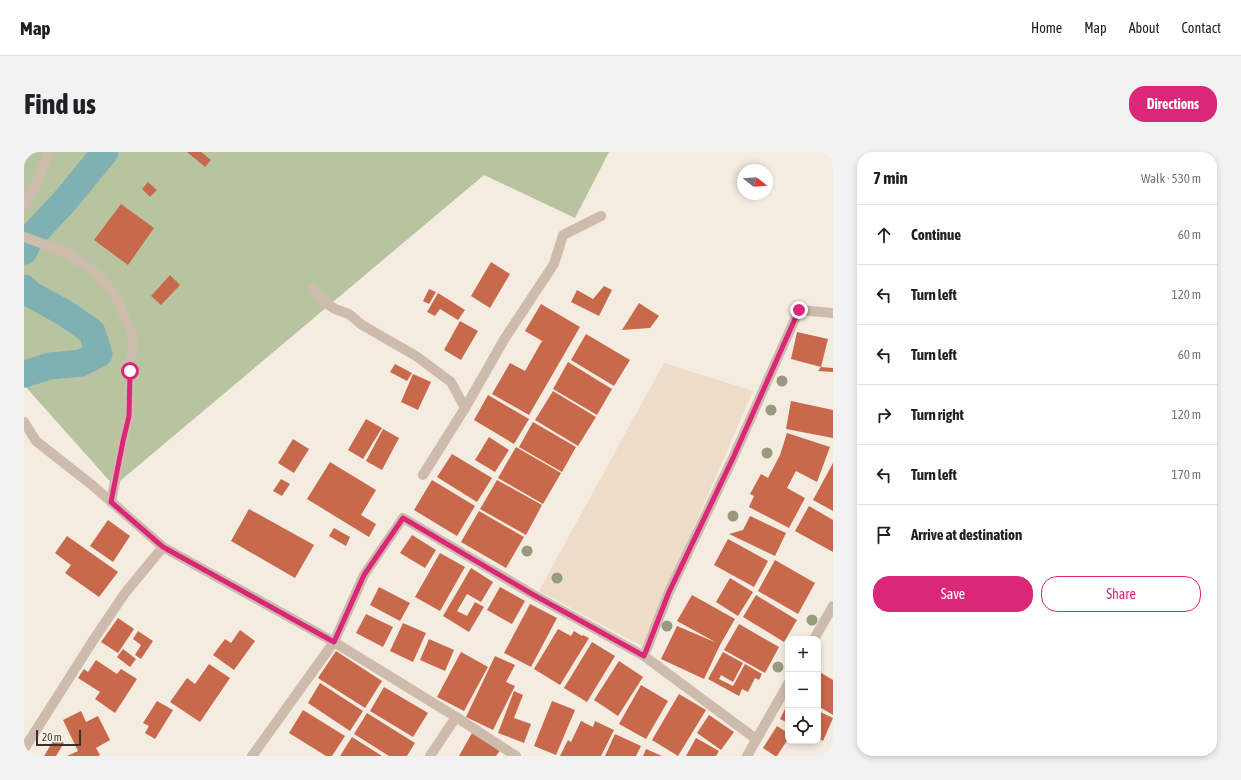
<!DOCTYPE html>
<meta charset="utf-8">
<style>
:root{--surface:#fff;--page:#f2f2f2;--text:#202124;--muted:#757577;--line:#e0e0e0;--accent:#db2777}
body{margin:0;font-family:"Asap Condensed",sans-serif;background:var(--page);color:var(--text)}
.controls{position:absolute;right:12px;bottom:12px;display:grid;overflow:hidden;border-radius:8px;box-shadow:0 2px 6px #0003}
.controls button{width:36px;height:36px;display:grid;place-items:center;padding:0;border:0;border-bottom:1px solid var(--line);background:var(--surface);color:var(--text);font:20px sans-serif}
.compass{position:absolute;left:713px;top:12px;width:36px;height:36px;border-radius:50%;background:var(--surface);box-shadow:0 2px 6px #0003;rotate:107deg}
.scale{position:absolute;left:12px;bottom:10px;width:45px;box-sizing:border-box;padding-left:4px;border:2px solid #3b302b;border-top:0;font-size:11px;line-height:14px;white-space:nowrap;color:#3b302b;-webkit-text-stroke:3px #fbf5ee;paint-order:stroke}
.stop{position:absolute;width:12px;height:12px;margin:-9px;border:3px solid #db2777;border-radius:50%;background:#fff}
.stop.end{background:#db2777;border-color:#fff;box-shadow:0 1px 4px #0008}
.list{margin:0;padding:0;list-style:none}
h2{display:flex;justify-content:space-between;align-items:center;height:52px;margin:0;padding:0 16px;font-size:17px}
h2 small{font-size:13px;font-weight:400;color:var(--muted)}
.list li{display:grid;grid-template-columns:26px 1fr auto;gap:12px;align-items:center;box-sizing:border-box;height:60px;padding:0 16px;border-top:1px solid var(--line)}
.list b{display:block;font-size:15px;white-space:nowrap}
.list em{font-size:13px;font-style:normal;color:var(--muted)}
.actions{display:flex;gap:8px;padding:12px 16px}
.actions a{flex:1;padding:9px 0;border:1px solid var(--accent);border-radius:16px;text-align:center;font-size:14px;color:var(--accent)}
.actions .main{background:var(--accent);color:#fff}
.icon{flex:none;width:22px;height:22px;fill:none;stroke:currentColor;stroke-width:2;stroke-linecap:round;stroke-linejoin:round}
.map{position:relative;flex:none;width:809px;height:604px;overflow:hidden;border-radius:16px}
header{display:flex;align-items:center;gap:24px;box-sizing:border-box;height:56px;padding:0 20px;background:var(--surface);border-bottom:1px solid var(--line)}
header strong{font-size:19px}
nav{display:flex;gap:22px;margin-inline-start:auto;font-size:14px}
.intro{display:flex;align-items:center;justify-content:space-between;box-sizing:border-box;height:96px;padding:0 24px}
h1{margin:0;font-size:28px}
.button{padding:10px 18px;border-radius:16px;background:var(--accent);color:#fff;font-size:14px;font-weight:700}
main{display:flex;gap:24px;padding:0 24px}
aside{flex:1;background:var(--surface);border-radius:16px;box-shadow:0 2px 6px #0003}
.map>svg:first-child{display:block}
</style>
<header>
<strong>Map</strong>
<nav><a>Home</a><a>Map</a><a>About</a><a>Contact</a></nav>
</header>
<div class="intro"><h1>Find us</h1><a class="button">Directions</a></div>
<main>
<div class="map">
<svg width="809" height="604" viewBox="0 0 809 604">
<rect width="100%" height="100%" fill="#f4ebe1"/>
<polygon fill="#b8c4a0" points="0,0 585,0 551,66 460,23 90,334 0,233"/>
<polygon fill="#ecdcc8" points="640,211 729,239 618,494 515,439"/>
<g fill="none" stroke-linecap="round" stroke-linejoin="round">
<g stroke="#7fb0b2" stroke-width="27">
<polyline points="0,99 6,86 40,50 81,0"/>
<polyline points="0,136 6,142 41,161 68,180 75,202 57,211 26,214 0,222"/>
</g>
</g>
<g fill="#c8694b">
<polygon points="163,0 177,0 187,8 181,15"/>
<polygon points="124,30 133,38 126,45 118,37"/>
<polygon points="97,52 130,76 104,113 70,88"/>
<polygon points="467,110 486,122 466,156 447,144"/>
<polygon points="146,123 156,133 137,153 127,144"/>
<polygon points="580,134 588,138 575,164 547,150 553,138 569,147"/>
<polygon points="405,137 412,140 405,152 399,149"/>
<polygon points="414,141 441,158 434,168 416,157 411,164 403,160"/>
<polygon points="615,151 635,164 626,176 598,178"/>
<polygon points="517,152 556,175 505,263 468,242 486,211 501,219 518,189 525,193 501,179"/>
<polygon points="436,169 454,179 437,208 420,198"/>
<polygon points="773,180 804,187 797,215 809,216 809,220 794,219 797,215 767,207"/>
<polygon points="562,182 606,208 590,234 547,208"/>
<polygon points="544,210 588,237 573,263 529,237"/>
<polygon points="371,212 388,221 383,229 366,220"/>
<polygon points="389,222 407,230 394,258 377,250"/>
<polygon points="529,239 572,265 554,294 511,268"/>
<polygon points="464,243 505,267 490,292 450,268"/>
<polygon points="767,249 809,258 809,286 762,277"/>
<polygon points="342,267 358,276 339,307 324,298"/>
<polygon points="509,270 552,295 538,320 495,295"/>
<polygon points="359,277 375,286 358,318 342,309"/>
<polygon points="763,281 806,295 793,330 772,319 763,336 781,346 765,376 725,355 730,344 726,342 737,322 744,326 756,303"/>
<polygon points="465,285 485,298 471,320 451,308"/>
<polygon points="269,287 285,297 270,321 254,311"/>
<polygon points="492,295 537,321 519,352 474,326"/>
<polygon points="428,302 468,326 453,350 413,325"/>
<polygon points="306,310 352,338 337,363 352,372 345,385 283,347"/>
<polygon points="809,311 809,359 789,348"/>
<polygon points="257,327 266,332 258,344 249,339"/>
<polygon points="408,328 451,354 433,384 390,358"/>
<polygon points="473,328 518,353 502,383 456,357"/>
<polygon points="785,354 809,368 809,400 771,379"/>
<polygon points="225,357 290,393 271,426 207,389"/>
<polygon points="455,359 500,385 482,416 437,390"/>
<polygon points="726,364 762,381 751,404 705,382 719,378"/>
<polygon points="84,368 106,384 89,410 66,394"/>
<polygon points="310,376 326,385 322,394 305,384"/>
<polygon points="388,383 412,398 401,416 376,401"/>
<polygon points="43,384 94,420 75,445 41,421 47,413 31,401"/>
<polygon points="704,387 744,409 730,435 690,413"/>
<polygon points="416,401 441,415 416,459 391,445"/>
<polygon points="751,408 791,431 774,462 734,439"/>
<polygon points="447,416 469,430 457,450 443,442 433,459 443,464 451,450 460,455 445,480 419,464"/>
<polygon points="706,426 729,440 714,464 692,450"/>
<polygon points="355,435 386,451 376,469 346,453"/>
<polygon points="476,435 501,449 488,472 463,458"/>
<polygon points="668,443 711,467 696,493 680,527 637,507 653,474 693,491 653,469"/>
<polygon points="732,443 773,468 760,490 719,465"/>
<polygon points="506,452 533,466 507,515 480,501"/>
<polygon points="342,462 369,475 359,495 332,481"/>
<polygon points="94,466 110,477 94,501 77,490"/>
<polygon points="379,471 402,481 389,510 366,499"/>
<polygon points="715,472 755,495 741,521 700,498"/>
<polygon points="534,477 547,484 550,479 558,484 559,483 565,486 536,533 510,517"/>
<polygon points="216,478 231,489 210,518 189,503 201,487 207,491"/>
<polygon points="114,479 129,489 117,507 111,503 117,493 109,487"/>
<polygon points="405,487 430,498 421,519 396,508"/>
<polygon points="568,490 591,504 563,550 540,536"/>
<polygon points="99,497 112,507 106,515 93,505"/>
<polygon points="312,499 358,529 341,556 294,526"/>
<polygon points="437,500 464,515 440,559 413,545"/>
<polygon points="699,500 719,511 709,530 697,523 695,527 709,534 721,512 738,522 735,528 731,526 724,540 718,537 715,544 684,527"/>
<polygon points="471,504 491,513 482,530 491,534 469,578 442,565"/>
<polygon points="72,508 93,522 97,517 113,527 91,561 71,547 76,540 54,526 60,517 64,520"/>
<polygon points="595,509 619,525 594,564 570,548"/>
<polygon points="185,512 206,526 176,570 146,550 163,526 171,532"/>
<polygon points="794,519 809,528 809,563 794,554"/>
<polygon points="296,531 339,559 326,579 284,551"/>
<polygon points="617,533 644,549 622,587 595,572"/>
<polygon points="360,535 404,561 389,585 346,559"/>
<polygon points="490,539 499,543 490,566 507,572 500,591 474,581"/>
<polygon points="655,542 682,558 654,604 628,588"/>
<polygon points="133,549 149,558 131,587 121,581 125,574 119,571"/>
<polygon points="528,549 551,558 532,603 510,594"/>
<polygon points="764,551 764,571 756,567"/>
<polygon points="279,558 321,584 308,604 302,604 265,581"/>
<polygon points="57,559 62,570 74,564 86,588 72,596 76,603 74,604 43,604 54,599 39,568"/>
<polygon points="794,559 809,566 799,589 794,586"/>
<polygon points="343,561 391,591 383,604 365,604 330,582"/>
<polygon points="685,563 710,580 697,598 673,581"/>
<polygon points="557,569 569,575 571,569 590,578 577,604 536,604 544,588 547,590"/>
<polygon points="753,574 764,581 764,587 753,604 751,604 739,596"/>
<polygon points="448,581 477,597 472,604 435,604"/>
<polygon points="591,582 617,594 612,604 581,604"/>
<polygon points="328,585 358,604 316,604"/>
<polygon points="31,586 40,591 32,604 20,604"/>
<polygon points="672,586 695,599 692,604 662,604"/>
<polygon points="622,597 638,604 619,604"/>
</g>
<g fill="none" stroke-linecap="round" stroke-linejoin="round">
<g stroke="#cdbbac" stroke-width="10">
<polyline points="0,54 13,30 25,0"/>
<polyline points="0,85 39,99 69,118 91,143 108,181 109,185 106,219 105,264 99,289 87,350"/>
<polyline points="289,136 300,150 311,157 325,162 338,173 392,204 427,230 441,256 399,323"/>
<polyline points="441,256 481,186 530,112 539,83 577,64"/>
<polyline points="0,270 12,289 68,333 139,395 310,490 432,565 492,604"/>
<polyline points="790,487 809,454"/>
<polyline points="620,504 645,440 709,306 775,158 809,161"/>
<polyline points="0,597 70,487 101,441 139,395"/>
<polyline points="228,604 310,490 340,423 379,366 508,442 620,504 732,587"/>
<polyline points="406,604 432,565"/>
<polyline points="723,604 764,532"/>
</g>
</g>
<g fill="#969b7f">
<circle cx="758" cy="229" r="5.5"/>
<circle cx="747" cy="258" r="5.5"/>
<circle cx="743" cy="301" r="5.5"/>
<circle cx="709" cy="364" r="5.5"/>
<circle cx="503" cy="399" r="5.5"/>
<circle cx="533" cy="426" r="5.5"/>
<circle cx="788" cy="468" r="5.5"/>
<circle cx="643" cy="474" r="5.5"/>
<circle cx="754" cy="515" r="5.5"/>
</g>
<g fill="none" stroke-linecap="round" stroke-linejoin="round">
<polyline stroke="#db2777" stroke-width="5" points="106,219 105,264 99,289 87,350 139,395 310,490 340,423 379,366 508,442 620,504 645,440 709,306 775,158"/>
</g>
</svg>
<div class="controls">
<button>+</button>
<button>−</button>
<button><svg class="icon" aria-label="locate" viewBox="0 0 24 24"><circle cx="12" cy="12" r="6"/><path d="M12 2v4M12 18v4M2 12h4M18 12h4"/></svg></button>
</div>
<svg class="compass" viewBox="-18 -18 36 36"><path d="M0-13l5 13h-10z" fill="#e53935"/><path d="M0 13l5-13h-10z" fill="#757577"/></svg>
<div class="scale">20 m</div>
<div class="stop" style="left:106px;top:219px"></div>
<div class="stop end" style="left:775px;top:158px"></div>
</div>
<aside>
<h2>7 min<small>Walk · 530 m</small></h2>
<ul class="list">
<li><svg class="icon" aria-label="ahead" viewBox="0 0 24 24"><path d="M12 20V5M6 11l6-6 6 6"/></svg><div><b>Continue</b></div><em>60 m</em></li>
<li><svg class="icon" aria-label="left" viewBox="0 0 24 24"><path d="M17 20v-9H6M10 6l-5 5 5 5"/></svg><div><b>Turn left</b></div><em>120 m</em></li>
<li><svg class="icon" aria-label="left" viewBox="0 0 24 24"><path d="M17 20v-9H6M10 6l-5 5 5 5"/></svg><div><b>Turn left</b></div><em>60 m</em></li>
<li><svg class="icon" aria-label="right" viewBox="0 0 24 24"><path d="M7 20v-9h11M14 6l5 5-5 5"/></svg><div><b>Turn right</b></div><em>120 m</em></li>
<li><svg class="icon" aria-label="left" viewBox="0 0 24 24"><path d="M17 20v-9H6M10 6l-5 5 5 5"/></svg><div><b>Turn left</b></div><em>170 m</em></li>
<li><svg class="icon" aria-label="arrive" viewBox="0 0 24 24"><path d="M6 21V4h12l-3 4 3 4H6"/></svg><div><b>Arrive at destination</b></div></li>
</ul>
<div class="actions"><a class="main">Save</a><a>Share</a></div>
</aside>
</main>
